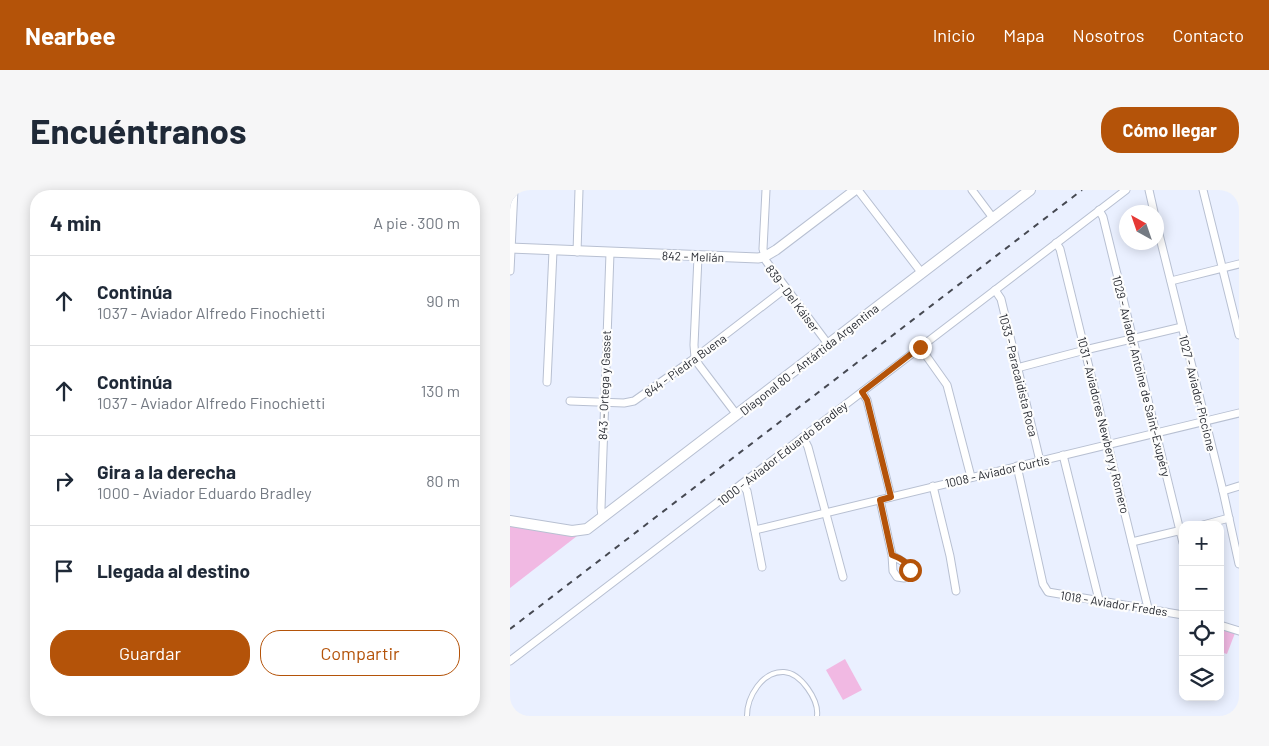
<!DOCTYPE html>
<html lang="es">
<meta charset="utf-8">
<style>
:root{--surface:#fff;--page:#f6f6f7;--text:#1f2937;--muted:#747a83;--line:#e0e1e3;--accent:#b45309}
body{margin:0;font-family:Barlow,sans-serif;background:var(--page);color:var(--text)}
.controls{position:absolute;right:15px;bottom:15px;display:grid;overflow:hidden;border-radius:10px;box-shadow:0 2px 12px #0003}
.controls button{width:45px;height:45px;display:grid;place-items:center;padding:0;border:0;border-bottom:1px solid var(--line);background:var(--surface);color:var(--text);font:25px sans-serif}
.compass{position:absolute;left:609px;top:15px;width:45px;height:45px;border-radius:50%;background:var(--surface);box-shadow:0 2px 12px #0003;rotate:320deg}
.stop{position:absolute;width:15px;height:15px;margin:-11px;border:4px solid #b45309;border-radius:50%;background:#fff}
.stop.end{background:#b45309;border-color:#fff;box-shadow:0 1px 5px #0008}
.list{margin:0;padding:0;list-style:none}
h2{display:flex;justify-content:space-between;align-items:center;height:65px;margin:0;padding:0 20px;font-size:21px}
h2 small{font-size:16px;font-weight:400;color:var(--muted)}
.list li{display:grid;grid-template-columns:32px 1fr auto;gap:15px;align-items:center;box-sizing:border-box;height:90px;padding:0 20px;border-top:1px solid var(--line)}
.list b{display:block;font-size:19px;white-space:nowrap}
.list p{margin:0;font-size:16px;white-space:nowrap;color:var(--muted)}
.list em{font-size:16px;font-style:normal;color:var(--muted)}
.actions{display:flex;gap:10px;padding:15px 20px}
.actions a{flex:1;padding:11px 0;border:1px solid var(--accent);border-radius:20px;text-align:center;font-size:18px;color:var(--accent)}
.actions .main{background:var(--accent);color:#fff}
.icon{flex:none;width:28px;height:28px;fill:none;stroke:currentColor;stroke-width:2;stroke-linecap:round;stroke-linejoin:round}
.map{position:relative;flex:none;width:729px;height:526px;overflow:hidden;border-radius:20px}
header{display:flex;align-items:center;gap:30px;box-sizing:border-box;height:70px;padding:0 25px;background:var(--accent);color:#fff}
header strong{font-size:24px}
nav{display:flex;gap:28px;margin-inline-start:auto;font-size:18px}
.intro{display:flex;align-items:center;justify-content:space-between;box-sizing:border-box;height:120px;padding:0 30px}
h1{margin:0;font-size:35px}
.button{padding:12px 22px;border-radius:20px;background:var(--accent);color:#fff;font-size:18px;font-weight:700}
main{display:flex;gap:30px;padding:0 30px}
aside{flex:1;background:var(--surface);border-radius:20px;box-shadow:0 2px 12px #0003}
.map>svg:first-child{display:block}
</style>
<header>
<strong>Nearbee</strong>
<nav><a>Inicio</a><a>Mapa</a><a>Nosotros</a><a>Contacto</a></nav>
</header>
<div class="intro"><h1>Encuéntranos</h1><a class="button">Cómo llegar</a></div>
<main>
<aside>
<h2>4 min<small>A pie · 300 m</small></h2>
<ul class="list">
<li><svg class="icon" aria-label="ahead" viewBox="0 0 24 24"><path d="M12 20V5M6 11l6-6 6 6"/></svg><div><b>Continúa</b><p>1037 - Aviador Alfredo Finochietti</p></div><em>90 m</em></li>
<li><svg class="icon" aria-label="ahead" viewBox="0 0 24 24"><path d="M12 20V5M6 11l6-6 6 6"/></svg><div><b>Continúa</b><p>1037 - Aviador Alfredo Finochietti</p></div><em>130 m</em></li>
<li><svg class="icon" aria-label="right" viewBox="0 0 24 24"><path d="M7 20v-9h11M14 6l5 5-5 5"/></svg><div><b>Gira a la derecha</b><p>1000 - Aviador Eduardo Bradley</p></div><em>80 m</em></li>
<li><svg class="icon" aria-label="arrive" viewBox="0 0 24 24"><path d="M6 21V4h12l-3 4 3 4H6"/></svg><div><b>Llegada al destino</b></div></li>
</ul>
<div class="actions"><a class="main">Guardar</a><a>Compartir</a></div>
</aside>
<div class="map">
<svg width="729" height="526" viewBox="0 0 729 526">
<rect width="100%" height="100%" fill="#eaf0ff"/>
<g fill="#f1b9e3">
<polygon points="0,336 67,346 0,398"/>
<polygon points="710,438 725,443 717,464 710,462"/>
<polygon points="335,469 352,500 333,510 316,480"/>
</g>
<g fill="none" stroke-linecap="round" stroke-linejoin="round">
<defs>
<path id="service" d="M237,526C237,507 252,481 274,482C291,483 309,510 307,526"/>
<g id="minor">
<polyline points="256,0 253,59 256,71 318,154"/>
<polyline points="348,0 411,82"/>
<polyline points="462,0 483,28"/>
<polyline points="639,0 644,22"/>
<polyline points="693,0 729,145"/>
<polyline points="589,20 593,27 673,353"/>
<polyline points="646,32 713,301 729,374"/>
<polyline points="546,53 550,59 638,418"/>
<polyline points="67,62 69,0"/>
<polyline points="188,67 184,155 185,168 189,175 227,225"/>
<polyline points="0,81 4,0"/>
<polyline points="661,91 729,74"/>
<polyline points="485,100 491,109 530,271"/>
<polyline points="410,157 437,195 461,287"/>
<polyline points="507,178 575,160 672,137"/>
<polyline points="37,192 43,61"/>
<polyline points="352,202 357,210 381,307"/>
<polyline points="60,211 114,213 124,211 185,168 276,98"/>
<polyline points="293,247 298,257 333,387"/>
<polyline points="553,265 589,410"/>
<polyline points="507,276 533,394 538,402 673,425"/>
<polyline points="232,294 237,301 252,377"/>
<polyline points="423,296 440,366 446,401"/>
<polyline points="713,301 729,296"/>
<polyline points="370,310 382,365 383,381 387,387 394,388 399,382 398,375 382,365"/>
<polyline points="92,327 91,318 100,63"/>
<polyline points="693,335 719,328"/>
<polyline points="245,340 729,223"/>
<polyline points="622,352 672,340"/>
<polyline points="710,435 729,441"/>
<polyline points="0,471 616,0"/>
</g>
<polyline id="tertiary" points="0,58 248,68 254,67 266,60 345,0"/>
<polyline id="secondary" points="0,331 62,341 77,339 520,0"/>
</defs>
<use href="#service" stroke="#b8c0d2" stroke-width="6"/>
<use href="#minor" stroke="#b8c0d2" stroke-width="9"/>
<use href="#tertiary" stroke="#b8c0d2" stroke-width="11"/>
<use href="#secondary" stroke="#b8c0d2" stroke-width="12"/>
<use href="#service" stroke="#fff" stroke-width="4"/>
<use href="#minor" stroke="#fff" stroke-width="7"/>
<use href="#tertiary" stroke="#fff" stroke-width="9"/>
<use href="#secondary" stroke="#fff" stroke-width="10"/>
<polyline stroke="#464952" stroke-width="2" stroke-dasharray="6 6" stroke-linecap="butt" points="0,439 572,0"/>
</g>
<g fill="none" stroke-linecap="round" stroke-linejoin="round">
<path stroke="#b45309" stroke-width="6" d="M400,380C398,371 389,368 382,365L370,310L381,307L357,210L352,202L410,157"/>
</g>
<g text-anchor="middle" dominant-baseline="central" stroke-width="4.5" stroke-linejoin="round" paint-order="stroke">
<g font-size="12" fill="#282b32" stroke="#fdfdfd">
<text transform="translate(183 66) rotate(2)">842 - Melián</text>
<text transform="translate(283 108) rotate(53)">839 - Del Káiser</text>
<text transform="translate(299 169) rotate(-38)">Diagonal 80 - Antártida Argentina</text>
<text transform="translate(175 175) rotate(-36)">844 - Piedra Buena</text>
<text transform="translate(509 185) rotate(76)">1033 - Paracaidista Roca</text>
<text transform="translate(632 186) rotate(76)">1029 - Aviador Antoine de Saint-Exupéry</text>
<text transform="translate(94 195) rotate(-88)">843 - Ortega y Gasset</text>
<text transform="translate(688 203) rotate(76)">1027 - Aviador Piccione</text>
<text transform="translate(594 235) rotate(76)">1031 - Aviadores Newbery y Romero</text>
<text transform="translate(272 263) rotate(-38)">1000 - Aviador Eduardo Bradley</text>
<text transform="translate(487 281) rotate(-13)">1008 - Aviador Curtis</text>
<text transform="translate(604 413) rotate(9)">1018 - Aviador Fredes</text>
</g>
</g>
</svg>
<div class="controls">
<button>+</button>
<button>−</button>
<button><svg class="icon" aria-label="locate" viewBox="0 0 24 24"><circle cx="12" cy="12" r="6"/><path d="M12 2v4M12 18v4M2 12h4M18 12h4"/></svg></button>
<button><svg class="icon" aria-label="layers" viewBox="0 0 24 24"><path d="M12 4l9 5-9 5-9-5zM3 14l9 5 9-5"/></svg></button>
</div>
<svg class="compass" viewBox="-18 -18 36 36"><path d="M0-13l5 13h-10z" fill="#e53935"/><path d="M0 13l5-13h-10z" fill="#747a83"/></svg>
<div class="stop" style="left:400px;top:380px"></div>
<div class="stop end" style="left:410px;top:157px"></div>
</div>
</main>
